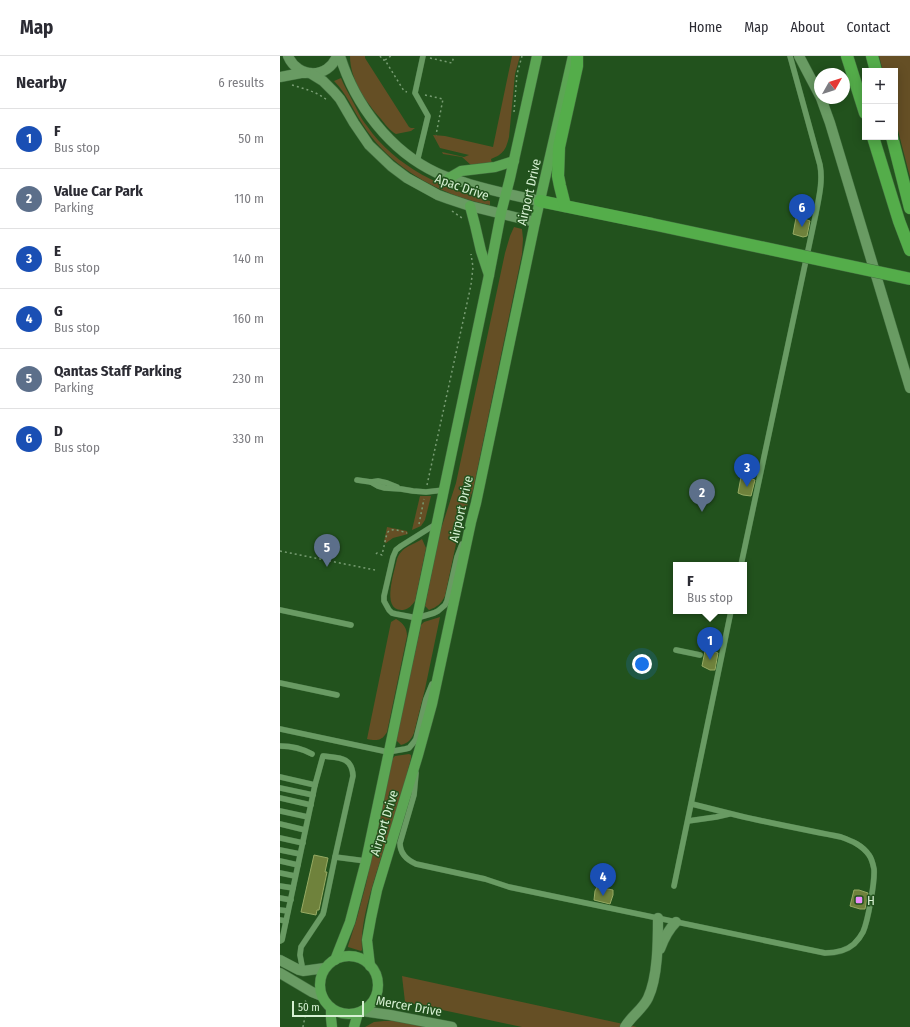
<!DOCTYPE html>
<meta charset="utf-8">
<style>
:root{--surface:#fff;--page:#f7f7f7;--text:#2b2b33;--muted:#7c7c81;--line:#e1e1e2;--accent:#d93025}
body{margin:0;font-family:"Fira Sans Condensed",sans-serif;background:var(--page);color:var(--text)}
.controls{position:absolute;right:12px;top:12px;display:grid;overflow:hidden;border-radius:0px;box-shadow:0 2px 10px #0003}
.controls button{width:36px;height:36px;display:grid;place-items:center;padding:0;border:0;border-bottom:1px solid var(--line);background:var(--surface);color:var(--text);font:20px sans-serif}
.compass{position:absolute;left:534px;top:12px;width:36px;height:36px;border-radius:50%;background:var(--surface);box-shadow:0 2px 10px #0003;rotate:51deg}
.scale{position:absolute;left:12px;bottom:10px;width:72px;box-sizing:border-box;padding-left:4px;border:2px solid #d6f0d2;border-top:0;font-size:11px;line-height:14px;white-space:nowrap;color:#d6f0d2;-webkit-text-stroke:3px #22521d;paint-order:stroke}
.you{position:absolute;left:362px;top:608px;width:14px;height:14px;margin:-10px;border:3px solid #fff;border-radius:50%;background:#1a73e8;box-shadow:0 0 0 6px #1a73e833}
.badge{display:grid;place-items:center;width:26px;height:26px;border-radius:50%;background:var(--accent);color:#fff;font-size:13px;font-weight:700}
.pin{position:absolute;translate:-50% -33px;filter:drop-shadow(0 1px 2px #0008)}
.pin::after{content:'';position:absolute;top:21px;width:14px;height:12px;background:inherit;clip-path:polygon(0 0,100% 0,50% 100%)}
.popup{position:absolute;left:393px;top:506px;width:74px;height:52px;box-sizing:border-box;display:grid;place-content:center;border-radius:0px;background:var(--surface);filter:drop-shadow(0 1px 3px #0005);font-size:13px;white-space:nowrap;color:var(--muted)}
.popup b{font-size:15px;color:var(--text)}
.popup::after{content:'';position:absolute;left:50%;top:100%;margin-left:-8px;border:8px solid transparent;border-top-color:var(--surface)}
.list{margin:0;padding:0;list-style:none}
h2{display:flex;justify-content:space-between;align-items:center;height:52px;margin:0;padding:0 16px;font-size:17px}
h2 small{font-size:13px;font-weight:400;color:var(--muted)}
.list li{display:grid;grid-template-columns:26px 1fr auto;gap:12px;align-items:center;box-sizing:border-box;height:60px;padding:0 16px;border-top:1px solid var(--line)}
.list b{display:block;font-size:15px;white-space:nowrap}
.list p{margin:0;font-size:13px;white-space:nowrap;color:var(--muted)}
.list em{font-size:13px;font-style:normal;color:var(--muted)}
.map{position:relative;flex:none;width:630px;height:971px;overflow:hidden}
header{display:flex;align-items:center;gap:24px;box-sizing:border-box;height:56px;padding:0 20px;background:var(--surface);border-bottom:1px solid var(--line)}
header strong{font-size:19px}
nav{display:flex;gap:22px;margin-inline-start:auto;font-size:14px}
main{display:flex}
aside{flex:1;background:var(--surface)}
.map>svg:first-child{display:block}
</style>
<header>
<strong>Map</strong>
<nav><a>Home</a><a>Map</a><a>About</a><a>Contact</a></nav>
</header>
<main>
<aside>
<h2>Nearby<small>6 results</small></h2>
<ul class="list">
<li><span class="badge" style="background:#1a4fb4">1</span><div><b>F</b><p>Bus stop</p></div><em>50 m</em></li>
<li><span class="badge" style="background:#5c6f8a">2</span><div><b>Value Car Park</b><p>Parking</p></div><em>110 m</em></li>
<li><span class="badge" style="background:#1a4fb4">3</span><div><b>E</b><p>Bus stop</p></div><em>140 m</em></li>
<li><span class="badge" style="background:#1a4fb4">4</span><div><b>G</b><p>Bus stop</p></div><em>160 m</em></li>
<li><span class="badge" style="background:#5c6f8a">5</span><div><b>Qantas Staff Parking</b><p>Parking</p></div><em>230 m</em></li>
<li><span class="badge" style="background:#1a4fb4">6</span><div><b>D</b><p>Bus stop</p></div><em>330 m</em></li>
</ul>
</aside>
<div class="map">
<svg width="630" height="971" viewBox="0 0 630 971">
<rect width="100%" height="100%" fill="#22521d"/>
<g fill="#654f25">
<path d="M70,0H85V2L129,71L131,72H135L131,75L116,78C110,75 105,68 101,63C86,46 70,24 70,0Z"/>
<path d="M232,0H240L235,18L229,81C226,93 224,98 211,103L212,108L192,110L182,101L163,98L162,96L184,101L189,99L160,92L153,79L165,80L213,91Z"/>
<polygon points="599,0 630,0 630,121 615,63 615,15 603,15"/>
<path d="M61,22C64,30 69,38 73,46C78,55 81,63 87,70C115,111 164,133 210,145V149C199,147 188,144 177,140C139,126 105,103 83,69C73,54 67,38 54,25Z"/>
<path d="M234,171L242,173L243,183L242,198L193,434L180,469L165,540C161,548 157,551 149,554L145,550L160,476L176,427L225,197L230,180Z"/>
<polygon points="140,440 151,440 145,464 141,470 132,474"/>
<polygon points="107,471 127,475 128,478 113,482 106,487 104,486"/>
<path d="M142,483L146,492L135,545C132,549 129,553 123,554C100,556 115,514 117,503C122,490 132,490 142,483Z"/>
<path d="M160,561L145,633L134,677C131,684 128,687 121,689L116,684L141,569L144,566Z"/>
<path d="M116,563C123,567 127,572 127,580L107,676C102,685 96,685 87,683L111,566Z"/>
<path d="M129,698L131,699V702C123,736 112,769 101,802C93,829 80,865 82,894L81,895L68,891V890L77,862L86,828L112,703L115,700Z"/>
<polygon points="122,920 357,971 242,971 125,946"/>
<polygon points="104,965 117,965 148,971 85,971 94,966"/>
</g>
<g fill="#6f823c" stroke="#96aa63">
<polygon points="516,162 522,162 530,165 527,180 523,181 513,178"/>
<polygon points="461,421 466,421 475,424 471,440 463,439 458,437"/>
<polygon points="430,594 438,597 435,614 430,614 422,610 425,595"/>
<polygon points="34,799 48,802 45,816 47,816 39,854 37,854 36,859 21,856"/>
<polygon points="317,831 333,834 333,839 330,848 314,844 315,835"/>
<polygon points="574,834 579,834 588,837 585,853 580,853 570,850"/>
</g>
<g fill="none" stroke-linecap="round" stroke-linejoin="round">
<defs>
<g id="service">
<polyline points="137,106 148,60 135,37 143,0"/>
<polyline points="77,424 91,426 98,425 107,427 117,431"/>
<polyline points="91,426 98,430 105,432 121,433 133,435 146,436 164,434"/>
<polyline points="156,468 121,490 116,494 113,501 104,540 104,545 109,554 112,557 116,558 137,562 154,557 158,555 165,549 167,545 177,501 182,488"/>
<path d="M461,509L536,157C539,141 543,125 540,109L510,0"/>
<polyline points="0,554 71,569"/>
<polyline points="396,594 420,599"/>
<polyline points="0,627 57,639"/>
<polyline points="0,673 108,696 125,693 129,692 134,686 136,683 146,643 152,628"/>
<path d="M0,690C11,690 23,693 32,698"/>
<path d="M136,717L134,739L120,787C120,798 127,804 136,808L205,823L229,831L545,897C556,897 566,895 574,888C577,885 581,880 583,876C588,865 595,825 594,813C593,808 592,803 589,799C582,789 572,785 561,781C527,774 494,768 460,760C444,756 428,752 412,748"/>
<polyline points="0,721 35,729"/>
<polyline points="0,732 33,739"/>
<polyline points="0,742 31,749"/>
<polyline points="0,755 28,761"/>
<polyline points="408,765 436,761 449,758"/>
<polyline points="0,768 25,774"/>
<polyline points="0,782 23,787"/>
<polyline points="0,794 20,798"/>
<polyline points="55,801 86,805"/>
<polyline points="0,805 18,809"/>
<polyline points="0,817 15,820"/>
<polyline points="0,830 13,832"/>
<polyline points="394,830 451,555"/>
<polyline points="0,842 11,844"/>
<polyline points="0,854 8,855"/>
<polyline points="0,864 6,865"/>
<path d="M0,885L2,884L35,729L43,700C58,702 72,700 73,720L55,801L44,854L43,858L21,891L20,899L23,915"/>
</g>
<g id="minor">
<path d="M8,0C18,23 48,23 57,0"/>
<path d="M60,0C75,49 110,95 157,117C167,122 178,124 189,128C213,135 236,140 260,145"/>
<polyline points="30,17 43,25 54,36 60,43 74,67 89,89 111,110 127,122 158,139 169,143 190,150 255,166"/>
<polyline points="0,21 21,17 26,17"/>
<path d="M380,893C384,882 388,874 396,866"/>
<polyline points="0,904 19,914 23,915 45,912"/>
<polyline points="0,917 32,936 42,940"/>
<path d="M345,971C351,960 363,953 368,942C378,921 378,885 378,862"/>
</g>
<g id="tertiary">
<polyline points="519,0 540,40"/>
<polyline points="541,42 550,67 630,332"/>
<polyline points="82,955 110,959 172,971"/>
</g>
<g id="primary">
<polyline points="169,122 181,115 215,111 234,105"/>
<polyline points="190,150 195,169 201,195 209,219"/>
<circle cx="69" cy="929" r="29"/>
<polyline points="55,904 70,866 86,805 209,219 221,157 230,122 257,0"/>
<polyline points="90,910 87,884 91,862 97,834 138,699 152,648 191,466 196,447 255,166 293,0"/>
<polyline points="51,952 51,962 52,971"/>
<polyline points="74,971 78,957"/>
</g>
<g id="motorway">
<polyline points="567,0 585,57"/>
<polyline points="592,0 596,15"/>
<polyline points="593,81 619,165 630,194"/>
<polyline points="612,81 630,152"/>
<polyline points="260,145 372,168"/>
<polyline points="285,150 280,130 278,120 279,91 297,10 297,0"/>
</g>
</defs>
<use href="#service" stroke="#426e3f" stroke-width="6"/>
<use href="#minor" stroke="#426e3f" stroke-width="11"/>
<use href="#tertiary" stroke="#426e3f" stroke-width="11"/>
<use href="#primary" stroke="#426e3f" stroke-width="11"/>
<use href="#motorway" stroke="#426e3f" stroke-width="13"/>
<g stroke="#789d73" stroke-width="1.5" stroke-dasharray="2 3" stroke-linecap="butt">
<polyline points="100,0 103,4 105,4 124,35 127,36"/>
<polyline points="150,2 172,7 174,0"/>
<polyline points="105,4 111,0"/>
<path d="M12,29C25,33 38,36 48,45"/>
<polyline points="145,39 163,43 156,79"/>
<polyline points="234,56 237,18 242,0"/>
<polyline points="172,155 182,162"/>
<polyline points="147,429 191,229 193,211 191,198"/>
<polyline points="139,468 144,443"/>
<polyline points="0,495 95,514"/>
<path d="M96,498L97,497L102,499L107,477C112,471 120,475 127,477"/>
<path d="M23,971C24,963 29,952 25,944"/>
</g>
<use href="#service" stroke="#699b63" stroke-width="5.5"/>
<use href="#minor" stroke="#699b63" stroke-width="10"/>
<use href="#tertiary" stroke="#699b63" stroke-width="10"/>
<use href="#primary" stroke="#5ca654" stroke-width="10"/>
<use href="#motorway" stroke="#54ad4a" stroke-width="12"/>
<defs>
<polyline id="motorway-bridge" points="372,168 630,223"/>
</defs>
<use href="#motorway-bridge" stroke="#426e3f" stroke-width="13" stroke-linecap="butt"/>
<use href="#motorway-bridge" stroke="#54ad4a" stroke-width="12"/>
</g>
<rect fill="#eb8dfb" stroke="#22521d" stroke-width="1.5" x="575" y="840" width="8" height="8" rx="2"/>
<g text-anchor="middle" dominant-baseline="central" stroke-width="3" stroke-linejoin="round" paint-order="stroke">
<g font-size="13" fill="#d6f0d2" stroke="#22521d">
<text transform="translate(182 131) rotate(19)">Apac Drive</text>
<text transform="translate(249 136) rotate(-77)">Airport Drive</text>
<text transform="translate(181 453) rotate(-77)">Airport Drive</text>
<text transform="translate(104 767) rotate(-73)">Airport Drive</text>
<text transform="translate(129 950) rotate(10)">Mercer Drive</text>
</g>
<g font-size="13" fill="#d6f0d2" stroke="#22521d" text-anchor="start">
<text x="587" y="844">H</text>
</g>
</g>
</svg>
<div class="controls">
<button>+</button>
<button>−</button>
</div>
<svg class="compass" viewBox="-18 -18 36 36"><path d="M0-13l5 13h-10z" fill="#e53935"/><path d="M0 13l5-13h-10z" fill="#7c7c81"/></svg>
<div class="scale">50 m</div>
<div class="you"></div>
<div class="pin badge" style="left:430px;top:604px;background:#1a4fb4">1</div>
<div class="popup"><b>F</b>Bus stop</div>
<div class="pin badge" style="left:422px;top:456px;background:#5c6f8a">2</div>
<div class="pin badge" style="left:467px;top:431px;background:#1a4fb4">3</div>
<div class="pin badge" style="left:323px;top:840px;background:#1a4fb4">4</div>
<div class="pin badge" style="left:47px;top:511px;background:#5c6f8a">5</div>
<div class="pin badge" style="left:522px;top:171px;background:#1a4fb4">6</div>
</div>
</main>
